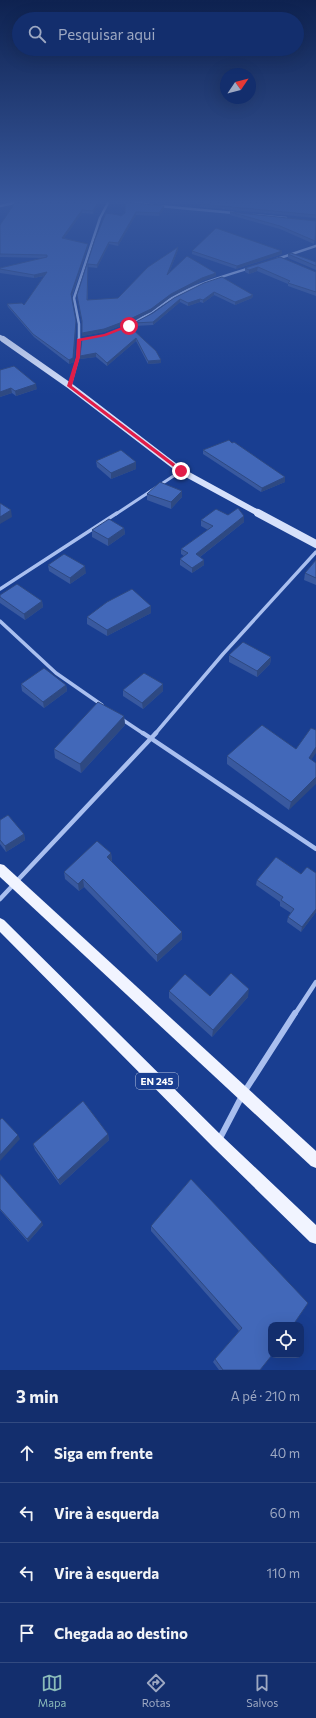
<!DOCTYPE html>
<html lang="pt">
<meta charset="utf-8">
<style>
:root{--surface:#132e6d;--page:#1c3672;--text:#f1f3f6;--muted:#9da8c2;--line:#324a80;--accent:#8bbbb9}
body{margin:0;font-family:Commissioner,sans-serif;background:var(--page);color:var(--text)}
.controls{position:absolute;right:12px;bottom:12px;display:grid;overflow:hidden;border-radius:8px;box-shadow:0 4px 16px #0002}
.controls button{width:36px;height:36px;display:grid;place-items:center;padding:0;border:0;border-bottom:1px solid var(--line);background:var(--surface);color:var(--text);font:20px sans-serif}
.compass{position:absolute;left:220px;top:68px;width:36px;height:36px;border-radius:50%;background:var(--surface);box-shadow:0 4px 16px #0002;rotate:55deg}
.stop{position:absolute;width:12px;height:12px;margin:-9px;border:3px solid #e11d48;border-radius:50%;background:#fff}
.stop.end{background:#e11d48;border-color:#fff;box-shadow:0 1px 4px #0008}
.list{margin:0;padding:0;list-style:none}
h2{display:flex;justify-content:space-between;align-items:center;height:52px;margin:0;padding:0 16px;font-size:17px}
h2 small{font-size:13px;font-weight:400;color:var(--muted)}
.list li{display:grid;grid-template-columns:26px 1fr auto;gap:12px;align-items:center;box-sizing:border-box;height:60px;padding:0 16px;border-top:1px solid var(--line)}
.list b{display:block;font-size:15px;white-space:nowrap}
.list em{font-size:13px;font-style:normal;color:var(--muted)}
.icon{flex:none;width:22px;height:22px;fill:none;stroke:currentColor;stroke-width:2;stroke-linecap:round;stroke-linejoin:round}
.map{position:relative;flex:none;width:316px;height:1370px;overflow:hidden}
.search{position:absolute;background:var(--surface);box-shadow:0 4px 16px #0002;left:12px;right:12px;top:12px;height:44px;display:flex;align-items:center;gap:10px;box-sizing:border-box;padding:0 14px;border-radius:22px;color:var(--muted);font-size:15px}
.sheet{height:292px;background:var(--surface)}
nav{display:flex;justify-content:space-around;align-items:center;box-sizing:border-box;height:56px;border-top:1px solid var(--line);background:var(--surface);font-size:11px;color:var(--muted)}
nav a{display:grid;justify-items:center;gap:2px}
nav .on{color:var(--accent)}
.map>svg:first-child{display:block}
</style>
<div class="map">
<svg width="316" height="1370" viewBox="0 0 316 1370">
<rect width="100%" height="100%" fill="#193e91"/>
<g fill="none" stroke-linecap="round" stroke-linejoin="round">
<g stroke="#a9bfef" stroke-width="2.5">
<polyline points="135,203 152,205"/>
<polyline points="0,206 14,203"/>
<polyline points="159,206 234,213"/>
<polyline points="253,215 286,218"/>
<polyline points="277,259 316,246"/>
<path d="M125,327C143,320 156,307 172,298C196,284 224,276 250,268"/>
<polyline points="79,340 79,324 74,298 100,218 108,203"/>
</g>
<g stroke="#a9bfef" stroke-width="3">
<polyline points="70,386 78,357 79,339"/>
<polyline points="116,514 181,471"/>
</g>
<g stroke="#a9bfef" stroke-width="3.5">
<polyline points="0,589 117,513"/>
<polyline points="0,621 56,673 102,705"/>
<polyline points="120,718 144,734"/>
<polyline points="155,734 223,654 316,552"/>
</g>
<g stroke="#a9bfef" stroke-width="4.5">
<polyline points="143,733 316,849"/>
<polyline points="0,899 156,733"/>
<polyline points="295,1014 316,982"/>
</g>
<polyline stroke="#a9bfef" stroke-width="6" points="219,1140 243,1094 295,1013"/>
<polyline stroke="#d6e1fb" stroke-width="4.5" points="0,337 4,340"/>
<polyline stroke="#d6e1fb" stroke-width="6" points="3,339 70,386 181,471 260,514"/>
<polyline stroke="#d6e1fb" stroke-width="8" points="258,513 316,544"/>
<g fill="#f1f4ff" fill-rule="evenodd">
<polygon points="0,864 4,865 316,1151 316,1168 311,1166 0,877"/>
<polygon points="0,918 4,920 223,1137 316,1225 316,1244 310,1242 213,1147 0,932"/>
</g>
</g>
<g fill="#39599f">
<polygon points="99,203 93,214 82,213 64,238 88,244 88,247 72,297 76,324 74,362 69,364 34,337 8,307 7,304 24,305 44,276 34,278 0,273 0,268 42,258 0,257 0,225"/>
<polygon points="316,203 316,218 200,207 200,204"/>
<polygon points="164,206 164,209 159,216 136,215 118,246 109,244 97,268 88,267 88,300 118,298 178,247 178,250 169,273 216,273 216,276 202,281 171,297 151,312 128,323 104,332 82,336 82,323 77,295 95,239 121,216 125,213"/>
<polygon points="230,212 316,221 314,244 280,229 230,215"/>
<polygon points="192,251 282,251 282,254 236,269 192,254"/>
<polygon points="288,254 316,262 316,270 288,258"/>
<polygon points="280,257 316,272 316,296 288,286 288,284 257,271 249,274 245,272 245,268"/>
<polygon points="204,283 253,295 252,298 235,305 214,295 203,303 200,302 188,306 180,302 153,325 134,326 134,323 153,313"/>
<polygon points="129,326 161,363 148,364 136,341 107,366 96,357 80,359 80,356 106,335"/>
<polygon points="0,370 37,389 16,396 12,393 0,397"/>
<polygon points="232,443 285,477 285,482 261,492 203,454 203,450"/>
<polygon points="96,461 136,469 111,479 97,467"/>
<polygon points="182,491 182,497 171,509 147,500 147,494"/>
<polygon points="228,515 244,522 200,557 204,565 192,573 180,565 180,559 184,556 181,554 181,549 208,530 201,526 201,520"/>
<polygon points="124,528 125,534 108,546 92,537 92,530"/>
<polygon points="316,560 316,585 304,580 305,573"/>
<polygon points="48,565 86,573 70,584 49,571"/>
<polygon points="0,595 42,601 43,607 25,620 0,603"/>
<polygon points="151,613 107,636 87,624 87,617"/>
<polygon points="229,655 271,657 270,664 257,677 229,662"/>
<polygon points="21,684 66,685 67,691 44,708 22,691"/>
<polygon points="123,690 163,691 143,709 123,696"/>
<polygon points="124,716 125,725 81,773 55,758 54,749"/>
<polygon points="227,756 311,760 289,810 227,764"/>
<polygon points="0,820 24,834 25,840 6,852 0,844"/>
<polygon points="111,853 112,860 111,862 182,932 182,939 157,962 84,887 79,891 65,879 64,872"/>
<polygon points="316,873 316,912 301,932 287,922 288,917 291,913 280,906 280,902 256,885 257,880"/>
<polygon points="169,991 210,996 248,997 212,1037 169,998"/>
<polygon points="108,1134 109,1140 60,1185 35,1150 33,1144"/>
<polygon points="0,1174 43,1225 28,1242 0,1210"/>
<polygon points="191,1179 260,1370 219,1370 213,1362 215,1359 239,1331 151,1231 151,1226"/>
</g>
<g fill="#2e4982">
<polygon points="97,203 99,203 93,214 93,211"/>
<polygon points="164,206 164,209 159,216 159,213"/>
<polygon points="82,210 82,213 62,241 62,238"/>
<polygon points="136,212 136,215 118,246 118,243"/>
<polygon points="109,242 109,244 97,268 97,265"/>
<polygon points="88,244 88,247 71,298 71,294"/>
<polygon points="178,247 178,250 167,278 167,275"/>
<polygon points="282,251 282,254 236,269 237,266"/>
<polygon points="258,267 257,271 249,274 249,270"/>
<polygon points="47,272 47,275 34,278 34,275"/>
<polygon points="216,273 216,276 202,281 171,297 151,312 128,323 104,332 82,336 82,333 171,294 202,278"/>
<polygon points="214,292 214,295 203,303 203,300"/>
<polygon points="253,295 252,298 235,305 235,302"/>
<polygon points="180,299 180,302 153,325 153,322"/>
<polygon points="200,299 200,302 188,306 188,303"/>
<polygon points="76,321 74,362 69,364 69,360"/>
<polygon points="136,338 136,341 107,366 107,363"/>
<polygon points="96,353 96,357 80,359 80,356"/>
<polygon points="161,360 161,363 148,364 148,361"/>
<polygon points="36,384 37,389 16,396 15,391"/>
<polygon points="11,388 12,393 0,397 0,392"/>
<polygon points="136,462 136,469 111,479 111,473"/>
<polygon points="285,477 285,482 261,492 262,488"/>
<polygon points="182,491 182,497 171,509 171,502"/>
<polygon points="11,510 12,517 0,524 0,517"/>
<polygon points="244,516 244,522 196,560 196,554"/>
<polygon points="124,528 125,534 108,546 108,539"/>
<polygon points="204,560 204,565 192,573 192,568"/>
<polygon points="85,566 86,573 70,584 70,578"/>
<polygon points="42,601 43,607 25,620 24,614"/>
<polygon points="151,606 151,613 107,636 107,630"/>
<polygon points="271,657 270,664 257,677 257,671"/>
<polygon points="163,684 163,691 143,709 142,703"/>
<polygon points="66,685 67,691 44,708 43,702"/>
<polygon points="124,716 125,725 81,773 80,764"/>
<polygon points="316,747 316,753 307,766 309,758"/>
<polygon points="316,777 316,784 289,810 291,802"/>
<polygon points="24,834 25,840 6,852 5,846"/>
<polygon points="111,853 112,860 107,865 107,857"/>
<polygon points="83,879 84,887 79,891 78,884"/>
<polygon points="316,909 316,912 301,932 302,927"/>
<polygon points="182,932 182,939 157,962 157,955"/>
<polygon points="249,989 248,997 212,1037 213,1030"/>
<polygon points="108,1134 109,1140 60,1185 58,1180"/>
<polygon points="18,1135 20,1139 0,1161 0,1155"/>
<polygon points="42,1222 43,1225 28,1242 27,1239"/>
</g>
<g fill="#4268b9" stroke="#2e4982">
<polygon points="15,203 97,203 93,211 82,210 62,238 88,244 71,294 76,321 73,358 69,360 33,334 7,304 22,303 24,305 47,272 34,275 0,269 0,268 47,257 47,255 0,254 0,225"/>
<polygon points="127,203 134,203 164,206 159,213 136,212 118,243 109,242 97,265 88,264 87,300 118,298 148,267 178,247 167,275 187,256 216,273 202,278 171,294 151,309 128,320 104,329 82,333 82,321 77,295 95,239 106,213 119,215 121,216 125,213 125,206"/>
<polygon points="201,203 316,203 316,215 200,204"/>
<polygon points="230,212 316,221 315,241 280,226"/>
<polygon points="216,228 282,251 237,266 192,251"/>
<polygon points="291,253 316,262 316,266 288,254"/>
<polygon points="280,257 316,272 316,292 288,283 290,281 258,267 249,270 245,268"/>
<polygon points="222,277 253,295 235,302 214,292 203,300 200,299 188,303 180,299 153,322 134,323 153,313 174,298 204,283"/>
<polygon points="129,326 156,351 161,360 148,361 136,338 107,363 96,353 80,356 82,339 106,335"/>
<polygon points="14,366 36,384 15,391 11,388 0,392 0,370"/>
<polygon points="229,440 232,443 234,442 285,477 262,488 203,450"/>
<polygon points="121,450 136,462 111,473 96,461"/>
<polygon points="160,482 182,491 171,502 147,494"/>
<polygon points="0,503 11,510 0,517"/>
<polygon points="238,508 244,516 196,554 204,560 192,568 180,559 188,553 181,549 213,526 201,520 216,509 228,515"/>
<polygon points="109,519 124,528 108,539 92,530"/>
<polygon points="64,554 85,566 70,578 48,565"/>
<polygon points="316,560 316,578 305,573"/>
<polygon points="17,584 42,601 24,614 0,597 0,595"/>
<polygon points="132,589 151,606 107,630 87,617 107,602"/>
<polygon points="243,642 271,657 257,671 229,655"/>
<polygon points="44,668 66,685 43,702 21,684"/>
<polygon points="144,673 163,684 142,703 123,690"/>
<polygon points="98,702 124,716 80,764 54,749"/>
<polygon points="262,725 296,749 311,728 316,730 316,747 309,758 316,763 316,777 291,802 227,756"/>
<polygon points="8,815 24,834 5,846 0,840 0,820"/>
<polygon points="97,841 111,853 107,857 182,932 157,955 83,879 78,884 64,872"/>
<polygon points="276,857 301,874 307,867 316,873 316,909 302,927 288,917 294,909 281,900 283,897 257,880"/>
<polygon points="231,973 249,989 213,1030 169,991 185,974 210,996"/>
<polygon points="83,1101 108,1134 58,1180 33,1144"/>
<polygon points="2,1118 18,1135 0,1155 0,1120"/>
<polygon points="0,1174 42,1222 27,1239 0,1209"/>
<polygon points="191,1179 308,1303 293,1325 271,1325 271,1355 272,1355 260,1370 223,1370 215,1359 242,1328 151,1226"/>
</g>
<linearGradient id="sky" x2="0" y2="1"><stop stop-color="#0e2250"/><stop offset="0.51" stop-color="#38589d"/><stop offset="1" stop-color="#38589d" stop-opacity="0"/></linearGradient>
<rect width="316" height="395" fill="url(#sky)"/>
<polygon fill="#e11d48" points="127,325 131,326 106,336 81,341 80,357 72,386 183,470 183,472 180,472 67,386 76,357 77,339 104,334"/>
<g text-anchor="middle" dominant-baseline="central" stroke-width="3" stroke-linejoin="round" paint-order="stroke">
<rect fill="#193e91" stroke="#bac5de" stroke-width="1" x="136" y="1073" width="42" height="16" rx="3"/>
<g font-size="10" font-weight="bold" fill="#fff">
<text x="157" y="1081">EN 245</text>
</g>
</g>
</svg>
<div class="controls">
<button><svg class="icon" aria-label="locate" viewBox="0 0 24 24"><circle cx="12" cy="12" r="6"/><path d="M12 2v4M12 18v4M2 12h4M18 12h4"/></svg></button>
</div>
<svg class="compass" viewBox="-18 -18 36 36"><path d="M0-13l5 13h-10z" fill="#e53935"/><path d="M0 13l5-13h-10z" fill="#9da8c2"/></svg>
<div class="stop" style="left:129px;top:326px"></div>
<div class="stop end" style="left:181px;top:471px"></div>
<div class="search"><svg class="icon" aria-label="search" viewBox="0 0 24 24"><circle cx="10" cy="10" r="6"/><path d="M15 15l6 6"/></svg>Pesquisar aqui</div>
</div>
<section class="sheet">
<h2>3 min<small>A pé · 210 m</small></h2>
<ul class="list">
<li><svg class="icon" aria-label="ahead" viewBox="0 0 24 24"><path d="M12 20V5M6 11l6-6 6 6"/></svg><div><b>Siga em frente</b></div><em>40 m</em></li>
<li><svg class="icon" aria-label="left" viewBox="0 0 24 24"><path d="M17 20v-9H6M10 6l-5 5 5 5"/></svg><div><b>Vire à esquerda</b></div><em>60 m</em></li>
<li><svg class="icon" aria-label="left" viewBox="0 0 24 24"><path d="M17 20v-9H6M10 6l-5 5 5 5"/></svg><div><b>Vire à esquerda</b></div><em>110 m</em></li>
<li><svg class="icon" aria-label="arrive" viewBox="0 0 24 24"><path d="M6 21V4h12l-3 4 3 4H6"/></svg><div><b>Chegada ao destino</b></div></li>
</ul>
</section>
<nav>
<a class="on"><svg class="icon" aria-label="map" viewBox="0 0 24 24"><path d="M3 6l6-2 6 2 6-2v14l-6 2-6-2-6 2zM9 4v14M15 6v14"/></svg>Mapa</a>
<a><svg class="icon" aria-label="directions" viewBox="0 0 24 24"><path d="M12 3l9 9-9 9-9-9zM9 14v-3h6M13 9l2 2-2 2"/></svg>Rotas</a>
<a><svg class="icon" aria-label="saved" viewBox="0 0 24 24"><path d="M7 4h10v16l-5-4-5 4z"/></svg>Salvos</a>
</nav>
